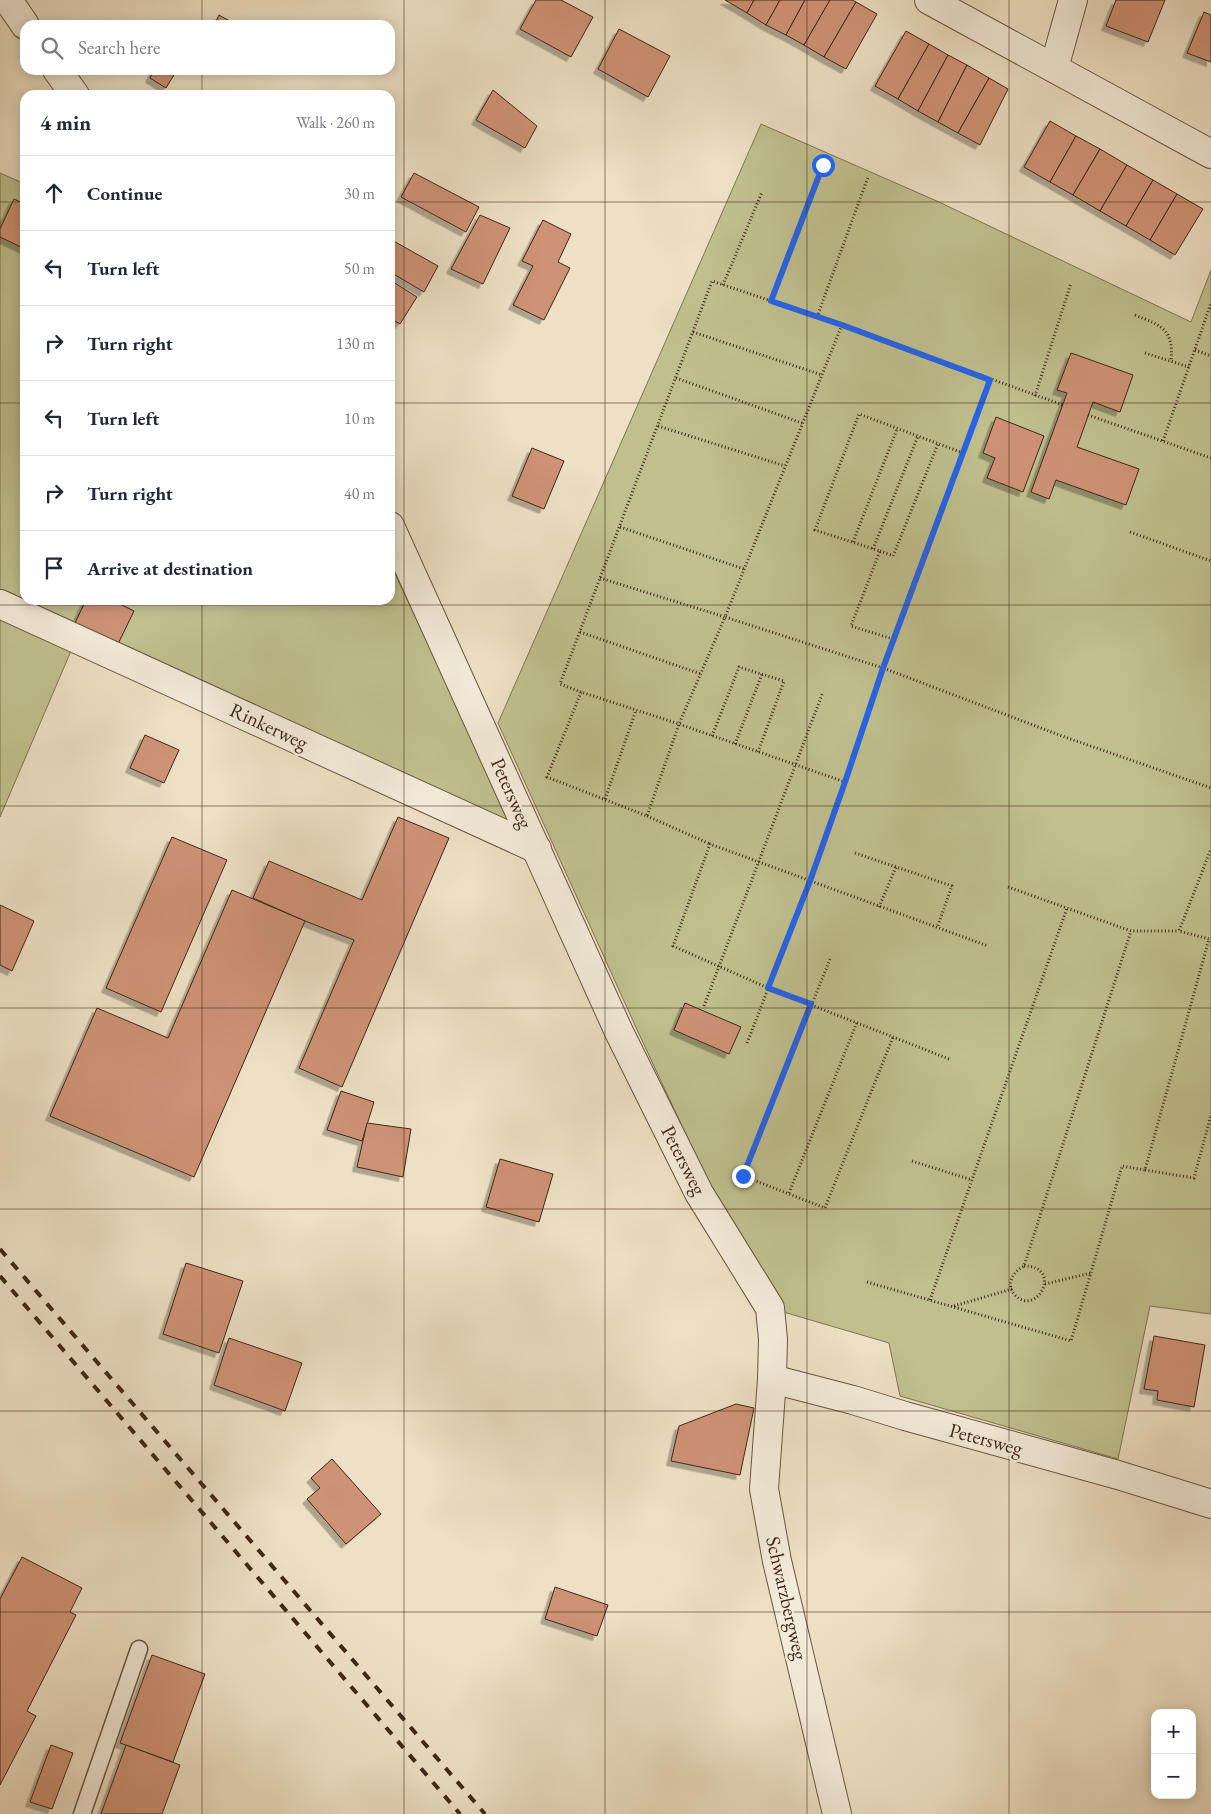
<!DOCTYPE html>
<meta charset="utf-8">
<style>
:root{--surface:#fff;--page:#f2f2f3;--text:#1f2937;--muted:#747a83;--line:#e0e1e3}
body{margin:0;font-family:"EB Garamond",serif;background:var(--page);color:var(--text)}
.controls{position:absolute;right:15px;bottom:15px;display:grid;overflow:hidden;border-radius:10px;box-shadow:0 2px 12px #0003}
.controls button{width:45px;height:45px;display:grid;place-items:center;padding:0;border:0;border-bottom:1px solid var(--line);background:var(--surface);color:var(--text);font:25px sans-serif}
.stop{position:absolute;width:15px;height:15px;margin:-11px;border:4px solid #2563eb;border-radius:50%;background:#fff}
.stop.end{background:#2563eb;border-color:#fff;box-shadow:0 1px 5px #0008}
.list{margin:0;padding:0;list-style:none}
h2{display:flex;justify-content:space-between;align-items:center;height:65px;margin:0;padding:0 20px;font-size:21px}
h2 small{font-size:16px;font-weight:400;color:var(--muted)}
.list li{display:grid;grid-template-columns:32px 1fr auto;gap:15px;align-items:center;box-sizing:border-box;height:75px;padding:0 20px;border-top:1px solid var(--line)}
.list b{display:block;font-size:19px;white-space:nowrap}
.list em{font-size:16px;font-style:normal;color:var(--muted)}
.icon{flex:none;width:28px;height:28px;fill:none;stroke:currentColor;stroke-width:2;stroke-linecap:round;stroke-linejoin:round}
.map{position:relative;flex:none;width:1211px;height:1814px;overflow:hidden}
.search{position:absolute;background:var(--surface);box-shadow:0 2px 12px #0003;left:20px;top:20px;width:375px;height:55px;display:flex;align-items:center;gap:12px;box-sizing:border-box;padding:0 18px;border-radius:15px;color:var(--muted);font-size:19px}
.panel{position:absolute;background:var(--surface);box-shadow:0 2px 12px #0003;left:20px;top:90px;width:375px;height:515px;border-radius:15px}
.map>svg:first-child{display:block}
</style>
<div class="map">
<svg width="1211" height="1814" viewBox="0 0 1211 1814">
<defs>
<filter id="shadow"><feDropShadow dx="-4.5" dy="4.5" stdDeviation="0" flood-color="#0004"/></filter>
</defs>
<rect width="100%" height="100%" fill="#ede0c4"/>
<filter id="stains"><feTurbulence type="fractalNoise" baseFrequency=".004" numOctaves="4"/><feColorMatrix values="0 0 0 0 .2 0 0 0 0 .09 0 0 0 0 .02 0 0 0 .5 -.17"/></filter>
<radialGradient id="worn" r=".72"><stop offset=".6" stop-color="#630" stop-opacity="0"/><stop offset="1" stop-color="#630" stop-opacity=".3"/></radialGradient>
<g fill="#c0c08f" stroke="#807452">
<polygon points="761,124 939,202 1191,322 1211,270 1211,1314 1150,1306 1118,1459 900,1396 889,1343 780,1311 711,1188 639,1034 498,723"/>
<polygon points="0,173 25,184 25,600 390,600 390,563 514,827 74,644 0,817"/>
</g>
<g fill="#ce9276" stroke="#402714" filter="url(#shadow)">
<polygon points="536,0 561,0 593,17 571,57 520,29"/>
<polygon points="725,0 754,0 747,13"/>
<polygon points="754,0 780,0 766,25 747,13"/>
<polygon points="780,0 805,0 786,35 766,25"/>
<polygon points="805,0 830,0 804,45 786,35"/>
<polygon points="830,0 852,0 856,2 824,57 804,45"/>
<polygon points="1116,0 1165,0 1148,42 1106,26"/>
<polygon points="856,2 877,14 846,69 824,57"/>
<polygon points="1204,12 1211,15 1211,62 1187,53"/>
<polygon points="219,15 237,25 214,25"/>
<polygon points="619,29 670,56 648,97 598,69"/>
<polygon points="906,31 929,44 898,99 875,86"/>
<polygon points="929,44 948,55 918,111 898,99"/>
<polygon points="948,55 967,65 938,122 918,111"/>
<polygon points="967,65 989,78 958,133 938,122"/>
<polygon points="154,70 177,70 166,88 150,78"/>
<polygon points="989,78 1008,89 980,145 958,133"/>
<polygon points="493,90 537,126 525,148 476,120"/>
<polygon points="1050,121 1076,136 1050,182 1024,167"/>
<polygon points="1076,136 1100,149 1073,195 1050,182"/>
<polygon points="1100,149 1127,165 1100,211 1073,195"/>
<polygon points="1127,165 1153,180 1126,226 1100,211"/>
<polygon points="414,173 479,207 466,232 401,197"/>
<polygon points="1153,180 1177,194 1150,240 1126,226"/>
<polygon points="1177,194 1203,209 1175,255 1150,240"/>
<polygon points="14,199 25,204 25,249 0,237 0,229"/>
<polygon points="480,215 510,228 483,284 451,269"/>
<polygon points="543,220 571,234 558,262 570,268 544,320 513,305 533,266 522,261"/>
<polygon points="390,239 438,266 424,292 390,272"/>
<polygon points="390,280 417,297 400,324 390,318"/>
<polygon points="1071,353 1133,375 1120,412 1093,402 1077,447 1139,469 1126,505 1056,480 1049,499 1031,492 1067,393 1057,390"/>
<polygon points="996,417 1044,436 1023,492 987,478 995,458 983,453"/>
<polygon points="532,448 564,461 544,509 512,496"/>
<polygon points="86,600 112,600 134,611 117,646 74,625"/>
<polygon points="145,735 179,750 164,783 130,768"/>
<polygon points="398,817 449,838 342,1087 299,1068 354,940 305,921 253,898 269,861 362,900"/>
<polygon points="172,837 227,860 161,1012 106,988"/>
<polygon points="232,890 305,921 194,1177 50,1116 97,1008 168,1038"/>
<polygon points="0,905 34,921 12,971 0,965"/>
<polygon points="685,1003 741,1027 729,1054 674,1030"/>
<polygon points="341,1091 374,1102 362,1141 327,1130"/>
<polygon points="367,1123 411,1129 403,1177 357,1167"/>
<polygon points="500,1159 553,1174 539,1222 486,1207"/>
<polygon points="186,1263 243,1281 219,1353 163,1334"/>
<polygon points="1154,1336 1205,1345 1194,1407 1157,1400 1158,1391 1144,1389"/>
<polygon points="229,1338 302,1363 285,1411 214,1385"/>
<polygon points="736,1404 754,1408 740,1475 671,1461 679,1426"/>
<polygon points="332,1459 381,1514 346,1544 307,1499 320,1488 311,1478"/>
<polygon points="22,1557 82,1588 70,1612 76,1615 27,1711 36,1716 0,1785 0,1599"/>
<polygon points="555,1587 608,1605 597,1636 545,1619"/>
<polygon points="152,1655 205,1674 173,1762 120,1743"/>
<polygon points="51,1745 73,1753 52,1809 30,1802"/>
<polygon points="126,1745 180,1765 162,1814 101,1814"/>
</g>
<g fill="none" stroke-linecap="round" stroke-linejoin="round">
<defs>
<polyline id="lane" points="82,1814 139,1649"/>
<g id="street">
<polyline points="8,0 25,25"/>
<polyline points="929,0 1211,154"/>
<polyline points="1054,68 1073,0"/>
<polyline points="57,70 75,95"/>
<polyline points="390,526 619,1032 699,1193 770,1308 773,1339 772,1379 764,1489 777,1561 837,1814"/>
<polyline points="0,604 537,849"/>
<polyline points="772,1379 853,1400 905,1416 1118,1475 1211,1504"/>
</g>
</defs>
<use href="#lane" stroke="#6b5540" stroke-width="19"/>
<use href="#street" stroke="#6b5540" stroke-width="30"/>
<g stroke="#402714" stroke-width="3" stroke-dasharray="1 2.5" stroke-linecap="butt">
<polyline points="723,285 762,192"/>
<polyline points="771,301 823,165"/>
<path d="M1135,315C1162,326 1174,329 1171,362"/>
<polyline points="817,317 868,177"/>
<polyline points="693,332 822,375"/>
<polyline points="1195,350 1211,356"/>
<polyline points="1145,353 1189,367"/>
<polyline points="676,378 802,423"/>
<polyline points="990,380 883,668 1062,736 1211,788"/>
<polyline points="1035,396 1071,283"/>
<polyline points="1088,415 1211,458"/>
<polyline points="658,426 785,466"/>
<polyline points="1163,441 1211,303"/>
<polyline points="620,527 744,569"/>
<polyline points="1130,532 1211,561"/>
<polyline points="853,542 897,429"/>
<polyline points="873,549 918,436"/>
<polyline points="880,551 893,556 938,444"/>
<polyline points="600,578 725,617 679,724 647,816 547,777 581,692 679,724 845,782"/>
<polyline points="580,632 701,674"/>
<polyline points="893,639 851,626 880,551 815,530 859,414 963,453"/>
<polyline points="581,692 560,684 712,281 842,325"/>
<polyline points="712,736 739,667 784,681 758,752"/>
<polyline points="735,744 762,674"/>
<polyline points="605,799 636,710"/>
<polyline points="647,816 710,844"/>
<polyline points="855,853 952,886 937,928"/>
<polyline points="1008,887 1131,931 1179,931"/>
<polyline points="879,907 896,867"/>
<polyline points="830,959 743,1176 825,1208 893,1037"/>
<polyline points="704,1006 823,692"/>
<polyline points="747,1043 810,881 845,782 883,668 725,617 842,325 1063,405"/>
<polyline points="949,1059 768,988 673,946 710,844 988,946"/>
<polyline points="912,1161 972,1180"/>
<polyline points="1145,1170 1194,1178 1211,1115"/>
<polyline points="789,1193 857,1022"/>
<path d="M1024,1266C1064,1266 1037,1318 1015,1295C1005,1284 1013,1272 1024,1266L1131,931"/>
<polyline points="867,1282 1071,1341 1122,1166 1145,1170 1209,939 1179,931 1211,849"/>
<polyline points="1045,1284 1091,1273"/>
<polyline points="930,1300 1067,908"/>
<polyline points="954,1306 1012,1289"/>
</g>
<use href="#lane" stroke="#f3ebd9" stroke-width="16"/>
<use href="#street" stroke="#f3ebd9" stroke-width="28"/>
<g stroke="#402714" stroke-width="4" stroke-dasharray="9 9" stroke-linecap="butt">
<polyline points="0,1249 485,1814"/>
<polyline points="0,1276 460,1814"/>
</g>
</g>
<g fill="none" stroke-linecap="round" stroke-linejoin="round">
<polyline stroke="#2563eb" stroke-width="6" points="743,1176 811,1004 768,988 810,881 845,782 883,668 990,380 842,325 771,301 823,165"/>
</g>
<path fill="none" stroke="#402714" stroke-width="1" stroke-opacity="0.55" d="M202,0V25M404,0V1814M605,0V1814M807,0V1814M1009,0V1814M202,70V95M0,202H25M390,202H1211M0,403H25M390,403H1211M202,600V1814M0,605H1211M0,806H1211M0,1008H1211M0,1209H1211M0,1411H1211M0,1612H1211"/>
<g text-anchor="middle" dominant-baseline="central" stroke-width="5" stroke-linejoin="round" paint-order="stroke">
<g font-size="20" fill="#402714" stroke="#f3ebd9">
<text transform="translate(269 726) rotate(25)">Rinkerweg</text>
<text transform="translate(512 793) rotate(66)">Petersweg</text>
<text transform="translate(684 1160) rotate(63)">Petersweg</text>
<text transform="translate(986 1439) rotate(15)">Petersweg</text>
<text transform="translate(787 1598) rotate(77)">Schwarzbergweg</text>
</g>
</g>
<rect width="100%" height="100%" filter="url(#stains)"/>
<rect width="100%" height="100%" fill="url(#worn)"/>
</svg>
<div class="controls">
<button>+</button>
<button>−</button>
</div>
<div class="stop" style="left:823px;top:165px"></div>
<div class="stop end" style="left:743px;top:1176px"></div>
<div class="search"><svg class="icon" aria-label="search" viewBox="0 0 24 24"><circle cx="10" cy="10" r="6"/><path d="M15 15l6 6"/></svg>Search here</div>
<section class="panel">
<h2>4 min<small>Walk · 260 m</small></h2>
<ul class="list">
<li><svg class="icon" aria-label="ahead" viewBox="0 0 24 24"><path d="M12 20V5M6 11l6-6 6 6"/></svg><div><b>Continue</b></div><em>30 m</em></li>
<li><svg class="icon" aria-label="left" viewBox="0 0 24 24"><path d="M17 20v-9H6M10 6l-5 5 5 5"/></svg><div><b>Turn left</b></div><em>50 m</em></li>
<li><svg class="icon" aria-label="right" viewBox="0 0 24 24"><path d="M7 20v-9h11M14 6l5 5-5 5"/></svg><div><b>Turn right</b></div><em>130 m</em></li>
<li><svg class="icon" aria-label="left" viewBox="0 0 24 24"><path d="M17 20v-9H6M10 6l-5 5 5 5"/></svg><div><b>Turn left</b></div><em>10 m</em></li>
<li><svg class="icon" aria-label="right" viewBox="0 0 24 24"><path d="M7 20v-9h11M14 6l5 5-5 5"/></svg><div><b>Turn right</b></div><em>40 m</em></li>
<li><svg class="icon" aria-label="arrive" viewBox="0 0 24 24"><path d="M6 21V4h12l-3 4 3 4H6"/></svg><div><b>Arrive at destination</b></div></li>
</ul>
</section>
</div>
